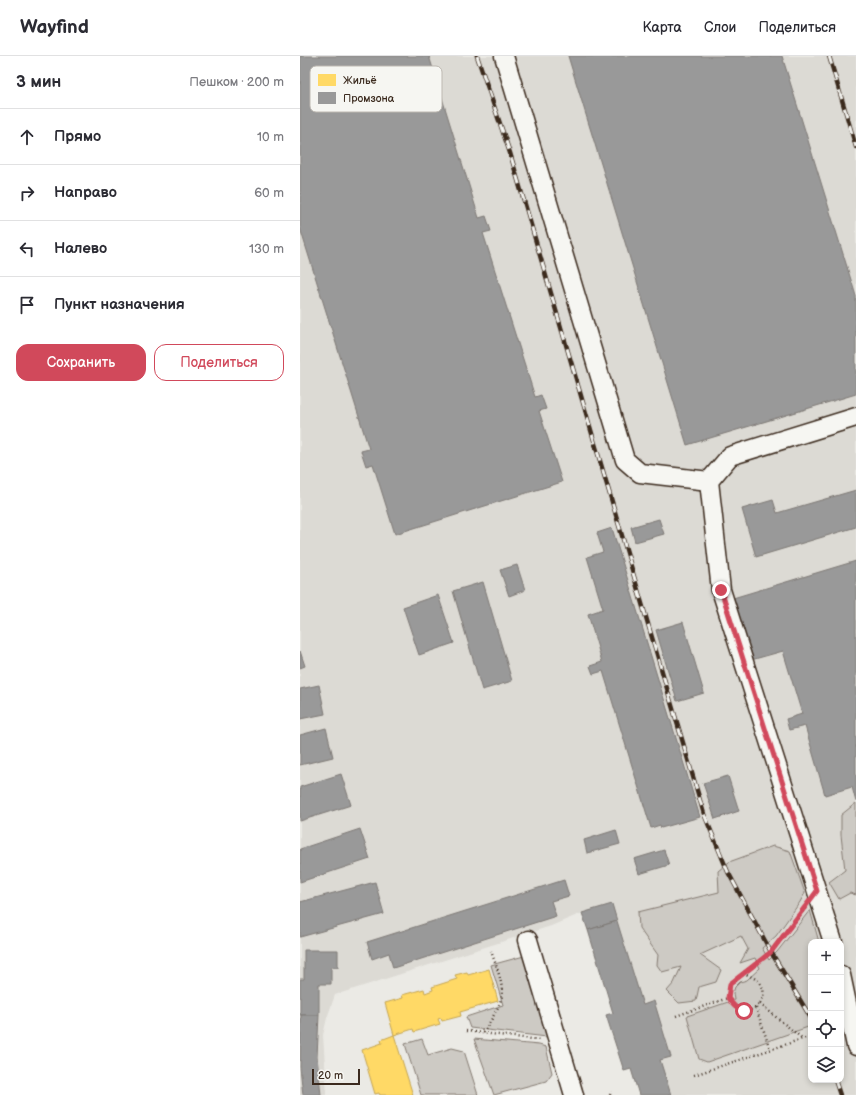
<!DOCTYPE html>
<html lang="ru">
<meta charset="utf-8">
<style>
:root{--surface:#fff;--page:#f7f7f7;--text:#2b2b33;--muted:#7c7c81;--line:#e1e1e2;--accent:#d1495b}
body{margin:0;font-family:"Balsamiq Sans",sans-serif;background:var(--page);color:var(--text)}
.controls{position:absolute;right:12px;bottom:12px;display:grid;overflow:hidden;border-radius:8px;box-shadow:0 2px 6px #0003}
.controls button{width:36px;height:36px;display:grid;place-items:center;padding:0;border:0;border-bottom:1px solid var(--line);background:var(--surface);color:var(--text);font:20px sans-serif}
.scale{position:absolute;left:12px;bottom:10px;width:48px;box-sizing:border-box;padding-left:4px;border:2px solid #3b2a1e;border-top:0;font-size:11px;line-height:14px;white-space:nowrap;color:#3b2a1e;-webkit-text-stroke:3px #f6f6f2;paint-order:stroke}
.stop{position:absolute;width:12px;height:12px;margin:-9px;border:3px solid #d1495b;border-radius:50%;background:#fff}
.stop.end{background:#d1495b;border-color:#fff;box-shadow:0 1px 4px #0008}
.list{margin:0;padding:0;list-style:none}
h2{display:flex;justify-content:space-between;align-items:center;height:52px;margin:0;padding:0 16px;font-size:17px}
h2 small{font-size:13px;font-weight:400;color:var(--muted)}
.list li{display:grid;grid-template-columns:26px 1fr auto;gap:12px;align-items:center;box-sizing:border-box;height:56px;padding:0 16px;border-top:1px solid var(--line)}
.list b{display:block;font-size:15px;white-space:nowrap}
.list em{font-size:13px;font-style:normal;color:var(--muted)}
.actions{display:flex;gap:8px;padding:12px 16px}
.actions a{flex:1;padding:9px 0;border:1px solid var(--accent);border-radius:12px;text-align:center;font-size:14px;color:var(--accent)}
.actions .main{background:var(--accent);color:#fff}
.icon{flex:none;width:22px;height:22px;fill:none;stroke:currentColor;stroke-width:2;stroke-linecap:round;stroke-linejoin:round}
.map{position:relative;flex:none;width:556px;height:1039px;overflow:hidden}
header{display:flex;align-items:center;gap:24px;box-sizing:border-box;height:56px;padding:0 20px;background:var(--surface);border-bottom:1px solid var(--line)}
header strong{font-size:19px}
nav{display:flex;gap:22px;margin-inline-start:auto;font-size:14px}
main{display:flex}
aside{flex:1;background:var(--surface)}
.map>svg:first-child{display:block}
</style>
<header>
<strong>Wayfind</strong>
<nav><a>Карта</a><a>Слои</a><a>Поделиться</a></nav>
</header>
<main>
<aside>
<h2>3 мин<small>Пешком · 200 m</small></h2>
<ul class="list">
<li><svg class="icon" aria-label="ahead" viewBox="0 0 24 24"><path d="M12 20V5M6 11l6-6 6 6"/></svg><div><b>Прямо</b></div><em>10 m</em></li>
<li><svg class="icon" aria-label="right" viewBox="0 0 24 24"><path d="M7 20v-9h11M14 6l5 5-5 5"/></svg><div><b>Направо</b></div><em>60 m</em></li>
<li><svg class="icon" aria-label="left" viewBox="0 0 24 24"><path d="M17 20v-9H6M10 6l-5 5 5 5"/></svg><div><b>Налево</b></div><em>130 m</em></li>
<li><svg class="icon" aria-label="arrive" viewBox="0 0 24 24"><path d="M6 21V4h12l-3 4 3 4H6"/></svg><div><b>Пункт назначения</b></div></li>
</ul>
<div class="actions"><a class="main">Сохранить</a><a>Поделиться</a></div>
</aside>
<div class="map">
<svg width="556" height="1039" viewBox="0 0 556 1039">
<rect width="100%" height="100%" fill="#ebeae5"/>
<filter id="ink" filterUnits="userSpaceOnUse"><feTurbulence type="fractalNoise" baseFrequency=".025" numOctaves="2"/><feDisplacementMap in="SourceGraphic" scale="8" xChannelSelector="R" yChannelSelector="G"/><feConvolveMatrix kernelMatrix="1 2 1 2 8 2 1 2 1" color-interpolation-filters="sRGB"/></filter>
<g filter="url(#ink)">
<path fill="#dcdad4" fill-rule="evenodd" d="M0,0H556V1039H339L331,1013L324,1015L306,959L313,957L282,857L251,870L35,939L27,962L23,979L27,1039H0ZM511,886H541V1024H511Z"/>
<g fill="#cdcac4" stroke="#847a71">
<polygon points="556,747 556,839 550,837 539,843 529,826 545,814 541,779 541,759"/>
<polygon points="473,790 490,795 505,837 500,846 476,880 462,892 469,904 477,896 510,854 519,886 511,886 511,970 407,1006 399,1003 387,960 434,944 433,937 435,931 440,926 447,924 460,912 455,902 440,907 448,893 441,880 400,899 421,914 416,926 399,931 396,945 379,947 367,935 374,927 381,911 362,916 357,909 358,899 339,872 338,856 419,836 418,815 429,806"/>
<polygon points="224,900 247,981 170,972 166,961 203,949 191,909"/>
<polygon points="122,983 128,999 152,992 164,995 178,1039 121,1039 105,988"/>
<polygon points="174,983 239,989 246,991 252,1017 246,1025 194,1039"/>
</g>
<g fill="#ffd966" stroke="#c4a450">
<polygon points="189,913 198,945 160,956 161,960 142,965 141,962 138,963 140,968 114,976 113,973 94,979 85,947 103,942 102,939 124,933 125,937 133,934 132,931 157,923 155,919 167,916 168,919"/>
<polygon points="94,979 113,1039 80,1039 79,1037 75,1038 62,994 82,987 81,984"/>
</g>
<g fill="#999" stroke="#7d7874">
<polygon points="0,0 129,0 179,162 186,160 191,175 183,177 235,341 241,339 246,353 239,355 262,426 95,478 73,408 66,410 61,395 69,393 0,172"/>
<polygon points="268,0 482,0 556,240 556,338 387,389"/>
<polygon points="556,434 556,471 456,501 442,453 473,444 477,457"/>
<polygon points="359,463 364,478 335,486 331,471"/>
<polygon points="312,472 400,761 361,772 360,769 351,772 303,615 293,618 290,610 302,606 288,558 303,553 287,501 303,496 297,477"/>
<polygon points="556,505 556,746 552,731 525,739 505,670 489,674 486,663 502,658 483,595 451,604 433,542"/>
<polygon points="217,509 225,534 209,540 200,514"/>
<polygon points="183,526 212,625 182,634 153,535"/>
<polygon points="138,539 154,587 119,599 103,551"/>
<polygon points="383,566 404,637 377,645 356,574"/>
<polygon points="0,595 5,610 0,612"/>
<polygon points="19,629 25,658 0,663 0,633"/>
<polygon points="26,672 33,701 0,709 0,679"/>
<polygon points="41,718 51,749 0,765 0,731"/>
<polygon points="428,720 439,755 415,763 403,727"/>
<polygon points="60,773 70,803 0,826 0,793"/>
<polygon points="316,774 320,788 287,797 284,784"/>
<polygon points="364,794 369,809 339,818 334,803"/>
<polygon points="264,824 269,840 251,845 256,860 93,912 89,897 72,903 67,886"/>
<polygon points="75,826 84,858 0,881 0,846"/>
<polygon points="312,848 317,865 288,874 282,857"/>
<polygon points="317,865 343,949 354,945 371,1001 360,1004 371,1039 339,1039 331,1013 324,1015 306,959 313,957 288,874"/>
<polygon points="4,894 38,894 38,911 31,911 31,928 19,928 19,959 0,959 0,923 4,923"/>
<polygon points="1,959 19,959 17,1001 21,1039 3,1039 0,1011"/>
</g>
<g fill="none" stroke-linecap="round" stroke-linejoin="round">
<defs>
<g id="minor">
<polyline points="204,0 325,404 340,417 409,425"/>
<polyline points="228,884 274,1039"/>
<polyline points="533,886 421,534 409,425 430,400 556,361"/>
<polyline points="541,919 556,990"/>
</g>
</defs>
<use href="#minor" stroke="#3b2a1e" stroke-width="21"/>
<g stroke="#3b2a1e" stroke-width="2.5" stroke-dasharray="1 3" stroke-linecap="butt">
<path d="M428,942C431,946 434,951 438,953C454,961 471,941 460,927C456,922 449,920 444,917"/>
<polyline points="460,948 503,983"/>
<polyline points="456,952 470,993"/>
<polyline points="376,960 428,942 430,928 471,896 505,852"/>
<polyline points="166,975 240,984"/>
<path d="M183,977C189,968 202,947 202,938C203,927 195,906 191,895"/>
<polyline points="394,1019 511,980"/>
<polyline points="310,1039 311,1035"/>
</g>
<use href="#minor" stroke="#f6f6f2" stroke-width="18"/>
<defs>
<g id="rail">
<polyline points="177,0 210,97 305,422 404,758 428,816 471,896 511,962"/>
<polyline points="529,0 556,91"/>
<polyline points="535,1024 540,1039"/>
</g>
</defs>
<use href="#rail" stroke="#3b2a1e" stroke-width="4.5"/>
<use href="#rail" stroke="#f6f6f2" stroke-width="3" stroke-dasharray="9" stroke-linecap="butt"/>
</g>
</g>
<g fill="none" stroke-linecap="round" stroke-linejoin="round" filter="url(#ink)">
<path stroke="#d1495b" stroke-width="5" d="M421,534L517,835L471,896L430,928L428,942C433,949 436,953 444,955"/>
</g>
<rect x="10" y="10" width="132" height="46" rx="6" fill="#f6f6f2" stroke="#beb9b2" stroke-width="1"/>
<rect x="18" y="18" width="18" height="12" fill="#ffd966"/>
<rect x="18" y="36" width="18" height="12" fill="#999"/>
<g font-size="11" fill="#3b2a1e">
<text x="43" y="28">Жильё</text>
<text x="43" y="46">Промзона</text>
</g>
</svg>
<div class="controls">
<button>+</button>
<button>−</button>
<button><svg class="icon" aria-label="locate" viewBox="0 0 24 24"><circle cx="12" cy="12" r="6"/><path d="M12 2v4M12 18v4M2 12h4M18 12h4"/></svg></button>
<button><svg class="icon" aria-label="layers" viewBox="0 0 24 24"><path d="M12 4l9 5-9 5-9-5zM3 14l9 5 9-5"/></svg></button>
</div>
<div class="scale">20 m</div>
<div class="stop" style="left:444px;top:955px"></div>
<div class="stop end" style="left:421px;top:534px"></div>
</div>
</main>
